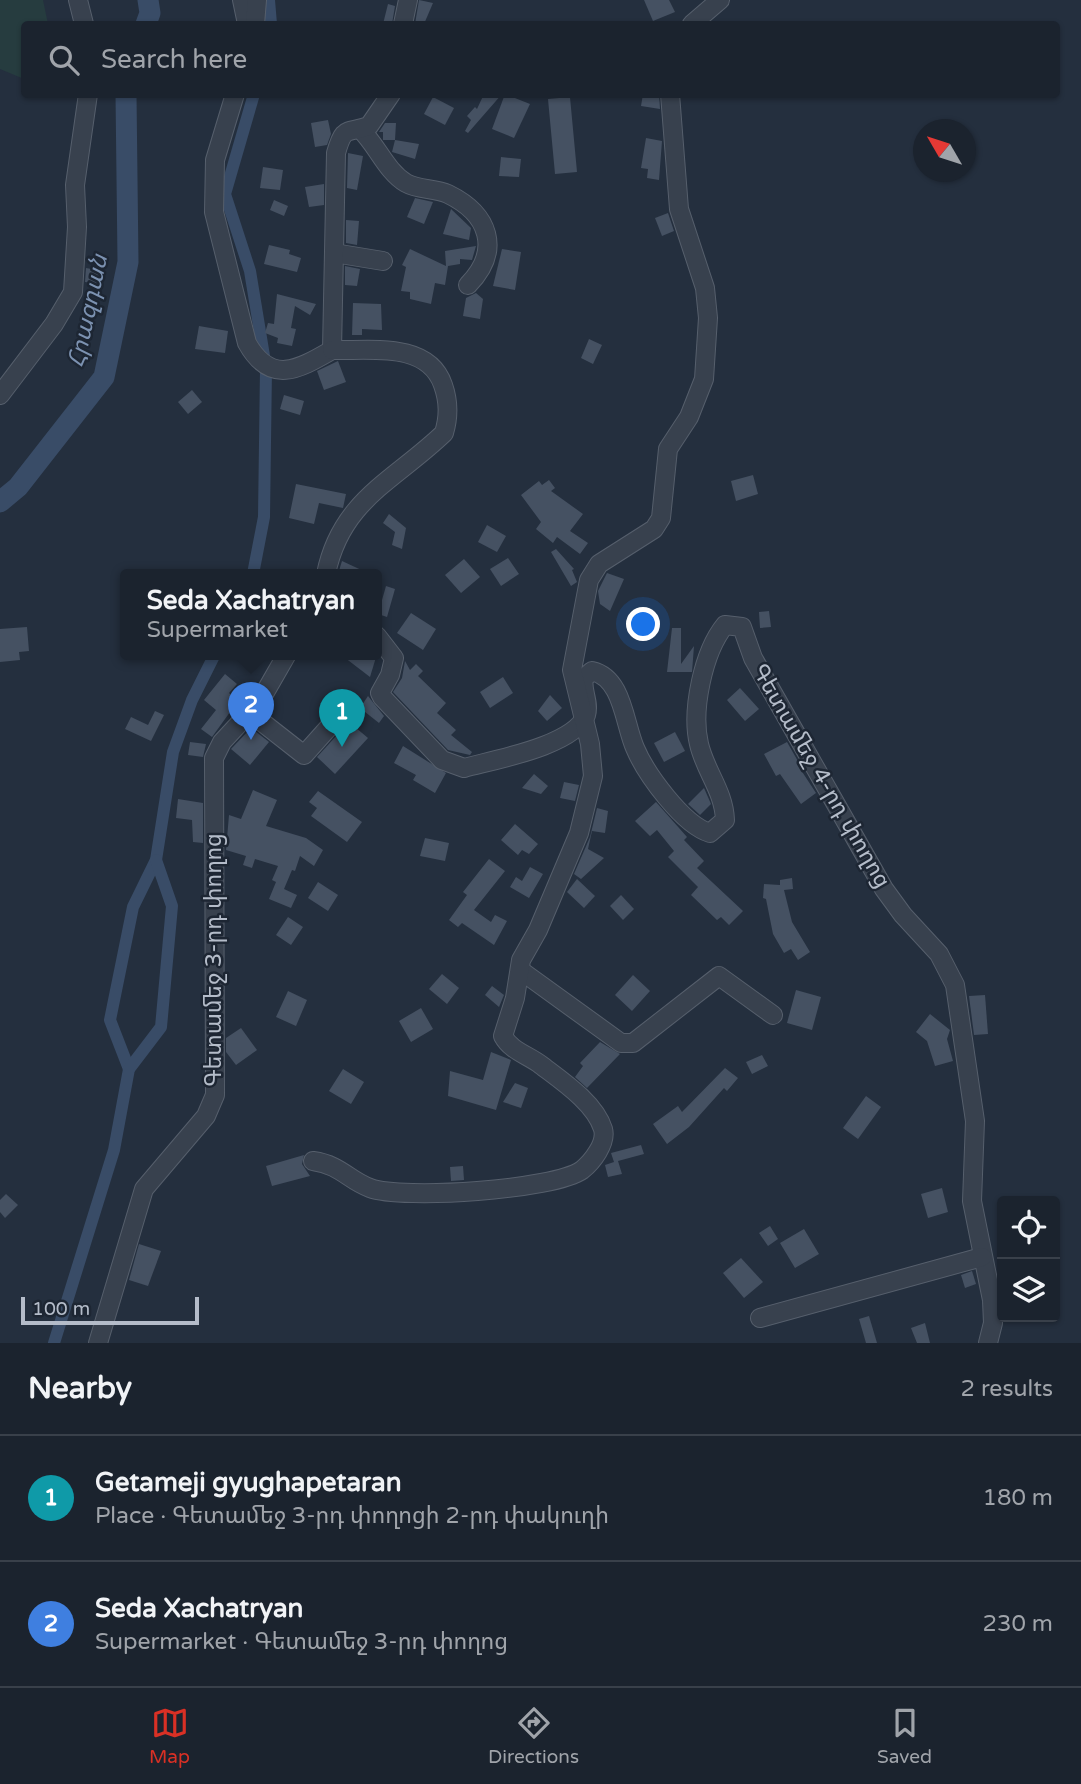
<!DOCTYPE html>
<meta charset="utf-8">
<style>
:root{--surface:#1b232e;--page:#242b36;--text:#f1f3f6;--muted:#a0a4aa;--line:#39404a;--accent:#d93025}
body{margin:0;font-family:"Varela Round","Noto Sans Armenian",sans-serif;background:var(--page);color:var(--text)}
.controls{position:absolute;right:21px;bottom:21px;display:grid;overflow:hidden;border-radius:7px;box-shadow:0 2px 5px #0004}
.controls button{width:63px;height:63px;display:grid;place-items:center;padding:0;border:0;border-bottom:2px solid var(--line);background:var(--surface);color:var(--text);font:35px sans-serif}
.compass{position:absolute;left:913px;top:119px;width:63px;height:63px;border-radius:50%;background:var(--surface);box-shadow:0 2px 5px #0004;rotate:309deg}
.scale{position:absolute;left:21px;bottom:18px;width:178px;box-sizing:border-box;padding-left:7px;border:4px solid #b4bcc9;border-top:0;font-size:19px;line-height:24px;white-space:nowrap;color:#b4bcc9;-webkit-text-stroke:5px #1d2633;paint-order:stroke}
.you{position:absolute;left:644px;top:625px;width:24px;height:24px;margin:-18px;border:5px solid #fff;border-radius:50%;background:#1a73e8;box-shadow:0 0 0 10px #1a73e833}
.badge{display:grid;place-items:center;width:46px;height:46px;border-radius:50%;background:var(--accent);color:#fff;font-size:23px;font-weight:700}
.pin{position:absolute;translate:-50% -58px;filter:drop-shadow(0 2px 4px #0008)}
.pin::after{content:'';position:absolute;top:37px;width:24px;height:21px;background:inherit;clip-path:polygon(0 0,100% 0,50% 100%)}
.popup{position:absolute;left:120px;top:569px;width:262px;height:91px;box-sizing:border-box;display:grid;place-content:center;border-radius:7px;background:var(--surface);filter:drop-shadow(0 2px 5px #0005);font-size:23px;white-space:nowrap;color:var(--muted)}
.popup b{font-size:26px;color:var(--text)}
.popup::after{content:'';position:absolute;left:50%;top:100%;margin-left:-14px;border:14px solid transparent;border-top-color:var(--surface)}
.list{margin:0;padding:0;list-style:none}
h2{display:flex;justify-content:space-between;align-items:center;height:91px;margin:0;padding:0 28px;font-size:30px}
h2 small{font-size:23px;font-weight:400;color:var(--muted)}
.list li{display:grid;grid-template-columns:46px 1fr auto;gap:21px;align-items:center;box-sizing:border-box;height:126px;padding:0 28px;border-top:2px solid var(--line)}
.list b{display:block;font-size:26px;white-space:nowrap}
.list p{margin:0;font-size:23px;white-space:nowrap;color:var(--muted)}
.list em{font-size:23px;font-style:normal;color:var(--muted)}
.icon{flex:none;width:38px;height:38px;fill:none;stroke:currentColor;stroke-width:2;stroke-linecap:round;stroke-linejoin:round}
.map{position:relative;flex:none;width:1081px;height:1343px;overflow:hidden}
.search{position:absolute;background:var(--surface);box-shadow:0 2px 5px #0004;left:21px;right:21px;top:21px;height:77px;display:flex;align-items:center;gap:18px;box-sizing:border-box;padding:0 24px;border-radius:7px;color:var(--muted);font-size:26px}
.sheet{height:343px;background:var(--surface)}
nav{display:flex;justify-content:space-around;align-items:center;box-sizing:border-box;height:98px;border-top:2px solid var(--line);background:var(--surface);font-size:19px;color:var(--muted)}
nav a{display:grid;justify-items:center;gap:4px}
nav .on{color:var(--accent)}
.map>svg:first-child{display:block}
</style>
<div class="map">
<svg width="1081" height="1343" viewBox="0 0 1081 1343">
<rect width="100%" height="100%" fill="#242f3e"/>
<polygon fill="#263c3f" points="0,0 43,0 48,24 24,24 24,79 0,69"/>
<g fill="none" stroke-linecap="round" stroke-linejoin="round">
<g stroke="#394c67" stroke-width="12">
<polyline points="269,0 271,24"/>
<polyline points="253,574 264,517 266,368 250,271 225,194 254,94"/>
<polyline points="129,1069 110,1020 133,907 156,860 173,752 192,700 215,654"/>
<polyline points="54,1343 114,1150 129,1069 161,1027 172,906 156,860"/>
</g>
<g stroke="#394c67" stroke-width="21">
<polyline points="146,24 150,13 148,0"/>
<polyline points="0,502 18,487 104,377 128,262 126,94"/>
</g>
</g>
<g fill="#455162">
<polygon points="419,0 433,3 424,24 415,24"/>
<polygon points="644,0 669,0 675,12 653,21"/>
<polygon points="388,4 395,6 392,24 383,24"/>
<polygon points="484,94 502,94 468,133 465,131 471,120 467,116 475,107 477,109"/>
<polygon points="505,94 530,104 514,138 492,129"/>
<polygon points="643,94 659,94 660,109 641,106"/>
<polygon points="433,97 454,108 445,125 424,114"/>
<polygon points="570,97 577,172 555,174 548,99"/>
<polygon points="328,120 331,134 327,145 315,147 311,123"/>
<polygon points="385,123 396,123 395,140 419,144 415,159 392,152 395,140 383,140 383,132 379,132"/>
<polygon points="646,138 662,141 659,180 647,178 648,169 641,168"/>
<polygon points="348,153 363,156 357,190 347,188"/>
<polygon points="501,157 521,159 519,177 499,176"/>
<polygon points="263,167 283,170 280,190 260,188"/>
<polygon points="324,184 324,205 309,207 305,187"/>
<polygon points="415,198 433,202 424,224 407,217"/>
<polygon points="274,200 288,206 284,216 270,210"/>
<polygon points="451,209 471,228 469,240 443,234"/>
<polygon points="668,213 674,231 662,236 655,218"/>
<polygon points="346,220 359,221 357,245 346,243"/>
<polygon points="269,245 290,250 289,254 301,258 297,272 264,264"/>
<polygon points="476,246 472,260 460,259 460,264 448,266 445,285 435,283 431,304 410,299 410,292 401,291 406,267 402,265 410,249 446,266 445,251"/>
<polygon points="502,249 521,252 515,290 493,286"/>
<polygon points="345,266 360,269 357,286 345,285"/>
<polygon points="86,268 102,271 100,284 85,282"/>
<polygon points="476,293 483,299 480,319 463,316 466,298"/>
<polygon points="277,294 316,304 310,315 295,306 291,328 296,329 292,346 277,343 278,338 265,333 268,323 274,324"/>
<polygon points="353,303 381,304 382,330 362,329 362,335 352,335"/>
<polygon points="199,326 228,331 225,353 195,349"/>
<polygon points="589,339 602,345 593,364 581,358"/>
<polygon points="338,361 346,382 324,390 317,371"/>
<polygon points="192,390 202,402 188,414 178,402"/>
<polygon points="284,395 304,401 300,415 280,409"/>
<polygon points="753,475 758,494 736,501 731,481"/>
<polygon points="549,480 555,488 551,491 583,514 570,531 588,543 580,554 557,537 553,543 536,529 541,522 521,495 539,481 542,485"/>
<polygon points="296,484 346,494 343,508 319,503 314,524 289,518"/>
<polygon points="389,514 406,528 402,549 392,545 395,532 383,523"/>
<polygon points="487,525 506,536 497,552 478,542"/>
<polygon points="556,549 574,569 572,570 577,582 571,586 551,552"/>
<polygon points="508,558 519,574 501,586 490,569"/>
<polygon points="464,559 480,577 461,593 445,575"/>
<polygon points="342,561 370,574 338,574"/>
<polygon points="607,573 624,579 610,611 600,604 598,591"/>
<polygon points="386,586 395,589 387,617 378,614"/>
<polygon points="769,611 771,627 760,628 759,612"/>
<polygon points="411,613 436,629 423,650 397,633"/>
<polygon points="27,627 29,651 19,652 20,660 0,662 0,629"/>
<polygon points="672,628 681,628 681,664 694,646 692,672 667,672"/>
<polygon points="340,654 377,654 370,677"/>
<polygon points="405,661 410,670 416,664 423,671 418,676 446,703 437,713 456,730 451,735 472,752 470,755 448,750 393,692 402,678"/>
<polygon points="225,674 237,684 229,693 238,701 212,737 201,729 216,710 204,700"/>
<polygon points="503,677 513,693 490,708 480,692"/>
<polygon points="740,688 759,709 745,721 727,700"/>
<polygon points="550,695 562,708 547,721 538,711"/>
<polygon points="368,696 384,716 379,723 360,708"/>
<polygon points="155,711 164,715 151,741 125,729 131,717 148,725"/>
<polygon points="349,722 368,738 335,774 317,757"/>
<polygon points="251,728 269,742 250,765 231,749"/>
<polygon points="675,732 685,751 664,762 654,743"/>
<polygon points="190,742 206,744 203,757 188,755"/>
<polygon points="787,742 799,763 797,764 816,793 801,804 780,774 776,776 764,754"/>
<polygon points="403,746 446,773 435,793 413,780 416,775 394,763"/>
<polygon points="534,774 548,786 541,794 522,788"/>
<polygon points="564,782 579,785 575,801 560,798"/>
<polygon points="704,788 711,804 700,815 688,804"/>
<polygon points="253,790 277,800 266,826 306,838 323,850 314,866 300,856 295,871 292,870 284,889 297,895 291,908 269,899 276,882 272,880 278,866 255,859 252,868 243,865 246,856 226,850 229,815 241,819"/>
<polygon points="318,791 362,822 347,842 311,816 317,808 309,802"/>
<polygon points="178,799 203,803 203,843 193,842 192,820 176,818"/>
<polygon points="656,802 687,837 684,840 704,861 697,868 743,911 729,925 721,917 717,920 691,895 698,887 668,857 674,851 657,830 650,836 635,821"/>
<polygon points="597,808 608,811 605,833 592,831 588,849 604,858 581,879 574,874 590,837"/>
<polygon points="515,824 538,844 529,854 522,850 518,855 501,840"/>
<polygon points="425,838 449,843 445,861 420,856"/>
<polygon points="489,859 505,871 474,910 491,922 495,915 507,921 494,945 462,923 458,927 449,920 467,895 463,892"/>
<polygon points="530,867 543,874 529,898 510,887 516,877 522,881"/>
<polygon points="792,878 793,889 784,890 792,922 810,952 798,960 791,949 784,953 773,934 766,899 763,898 764,884 780,885 780,880"/>
<polygon points="577,879 595,896 584,908 567,892"/>
<polygon points="318,882 338,895 328,911 308,898"/>
<polygon points="621,895 634,909 623,920 610,906"/>
<polygon points="288,917 303,927 291,945 276,935"/>
<polygon points="442,974 459,988 447,1004 429,989"/>
<polygon points="633,975 650,991 632,1011 615,995"/>
<polygon points="492,986 504,995 499,1007 485,995"/>
<polygon points="796,990 821,997 812,1030 787,1023"/>
<polygon points="288,991 307,1000 296,1026 276,1017"/>
<polygon points="985,995 988,1034 974,1035 969,996"/>
<polygon points="421,1008 433,1029 411,1042 399,1021"/>
<polygon points="930,1014 950,1030 947,1039 953,1061 935,1066 927,1041 916,1032"/>
<polygon points="241,1028 257,1050 236,1065 226,1052 226,1038"/>
<polygon points="600,1042 620,1054 587,1088 575,1077 583,1066 580,1063"/>
<polygon points="491,1052 511,1060 496,1110 448,1096 450,1071 483,1080"/>
<polygon points="762,1055 768,1066 752,1074 746,1062"/>
<polygon points="725,1068 738,1078 727,1091 724,1088 689,1127 667,1144 653,1124 678,1106 682,1112"/>
<polygon points="343,1069 364,1082 351,1104 329,1091"/>
<polygon points="515,1083 528,1088 521,1108 503,1102"/>
<polygon points="866,1096 881,1107 858,1139 843,1128"/>
<polygon points="641,1145 644,1154 618,1161 622,1174 608,1177 605,1165 614,1162 611,1153"/>
<polygon points="304,1155 302,1164 310,1176 272,1186 266,1166"/>
<polygon points="463,1166 464,1180 451,1181 450,1167"/>
<polygon points="942,1188 948,1212 928,1218 921,1194"/>
<polygon points="6,1194 18,1205 5,1218 0,1212 0,1200"/>
<polygon points="770,1226 778,1239 768,1246 759,1233"/>
<polygon points="804,1229 819,1254 795,1268 780,1243"/>
<polygon points="139,1244 161,1251 148,1286 129,1280"/>
<polygon points="741,1258 763,1282 744,1298 723,1273"/>
<polygon points="972,1271 976,1284 965,1288 961,1275"/>
<polygon points="869,1316 877,1343 866,1343 859,1319"/>
<polygon points="925,1323 930,1343 917,1343 911,1328"/>
</g>
<g fill="none" stroke-linecap="round" stroke-linejoin="round">
<defs>
<g id="minor">
<polyline points="78,0 84,24"/>
<polyline points="242,0 247,24"/>
<polyline points="255,24 257,0"/>
<polyline points="403,24 408,0"/>
<polyline points="692,24 720,0"/>
<path d="M235,94L215,160L214,212L247,343C271,386 299,369 332,350"/>
<path d="M360,129C377,145 386,171 406,183C418,190 435,188 448,194C489,214 502,250 468,285"/>
<polyline points="334,253 383,261"/>
<path d="M332,350L336,153C344,125 346,134 369,126L391,94"/>
<polyline points="0,395 54,324 73,292 77,227 75,185 88,94"/>
<path d="M326,574C341,500 394,481 444,433C449,416 449,402 443,385C428,341 370,351 332,350"/>
<path d="M377,636L394,658L390,675L380,693L382,697L442,760L464,768C493,760 574,746 586,715C590,702 581,690 584,678L592,671C623,678 624,723 635,748C646,774 683,825 710,833L725,820C724,791 705,771 699,744C691,711 703,652 725,625L742,627L753,658L884,889L903,915L939,954L955,985L975,1121L972,1201L992,1300L993,1323L988,1343"/>
<polyline points="249,712 304,755 346,708"/>
<polyline points="520,970 621,1043 633,1043 719,976 773,1015"/>
<path d="M313,1161C341,1165 348,1180 370,1188C402,1200 554,1190 582,1170C592,1162 607,1143 603,1129C595,1103 562,1081 541,1065C528,1055 511,1051 503,1036L515,998L521,960L538,930L579,833L593,776L590,744L572,670L589,580L599,564L654,529L661,518L668,449L689,417L704,379L708,318L705,288L679,209L670,94"/>
<polyline points="760,1318 982,1257"/>
<polyline points="98,1343 144,1189 206,1116 215,1095 214,758 222,742 260,701 287,654"/>
</g>
</defs>
<use href="#minor" stroke="#565f6c" stroke-width="20"/>
<use href="#minor" stroke="#38414e" stroke-width="18"/>
</g>
<g text-anchor="middle" dominant-baseline="central" stroke-width="5" stroke-linejoin="round" paint-order="stroke">
<g font-size="23" fill="#b4bcc9" stroke="#1d2633">
<text transform="translate(821 776) rotate(60)">Գետամեջ 4-րդ փողոց</text>
<text transform="translate(214 960) rotate(-90)">Գետամեջ 3-րդ փողոց</text>
</g>
<g font-size="24" font-style="italic" fill="#7c92b1" stroke="#1d2633">
<text transform="translate(88 311) rotate(-78)">Հրազդան</text>
</g>
</g>
</svg>
<div class="controls">
<button><svg class="icon" aria-label="locate" viewBox="0 0 24 24"><circle cx="12" cy="12" r="6"/><path d="M12 2v4M12 18v4M2 12h4M18 12h4"/></svg></button>
<button><svg class="icon" aria-label="layers" viewBox="0 0 24 24"><path d="M12 4l9 5-9 5-9-5zM3 14l9 5 9-5"/></svg></button>
</div>
<svg class="compass" viewBox="-18 -18 36 36"><path d="M0-13l5 13h-10z" fill="#e53935"/><path d="M0 13l5-13h-10z" fill="#a0a4aa"/></svg>
<div class="scale">100 m</div>
<div class="you"></div>
<div class="pin badge" style="left:342px;top:747px;background:#0f9aa8">1</div>
<div class="pin badge" style="left:251px;top:740px;background:#3f7fe0">2</div>
<div class="popup"><b>Seda Xachatryan</b>Supermarket</div>
<div class="search"><svg class="icon" aria-label="search" viewBox="0 0 24 24"><circle cx="10" cy="10" r="6"/><path d="M15 15l6 6"/></svg>Search here</div>
</div>
<section class="sheet">
<h2>Nearby<small>2 results</small></h2>
<ul class="list">
<li><span class="badge" style="background:#0f9aa8">1</span><div><b>Getameji gyughapetaran</b><p>Place · Գետամեջ 3-րդ փողոցի 2-րդ փակուղի</p></div><em>180 m</em></li>
<li><span class="badge" style="background:#3f7fe0">2</span><div><b>Seda Xachatryan</b><p>Supermarket · Գետամեջ 3-րդ փողոց</p></div><em>230 m</em></li>
</ul>
</section>
<nav>
<a class="on"><svg class="icon" aria-label="map" viewBox="0 0 24 24"><path d="M3 6l6-2 6 2 6-2v14l-6 2-6-2-6 2zM9 4v14M15 6v14"/></svg>Map</a>
<a><svg class="icon" aria-label="directions" viewBox="0 0 24 24"><path d="M12 3l9 9-9 9-9-9zM9 14v-3h6M13 9l2 2-2 2"/></svg>Directions</a>
<a><svg class="icon" aria-label="saved" viewBox="0 0 24 24"><path d="M7 4h10v16l-5-4-5 4z"/></svg>Saved</a>
</nav>
